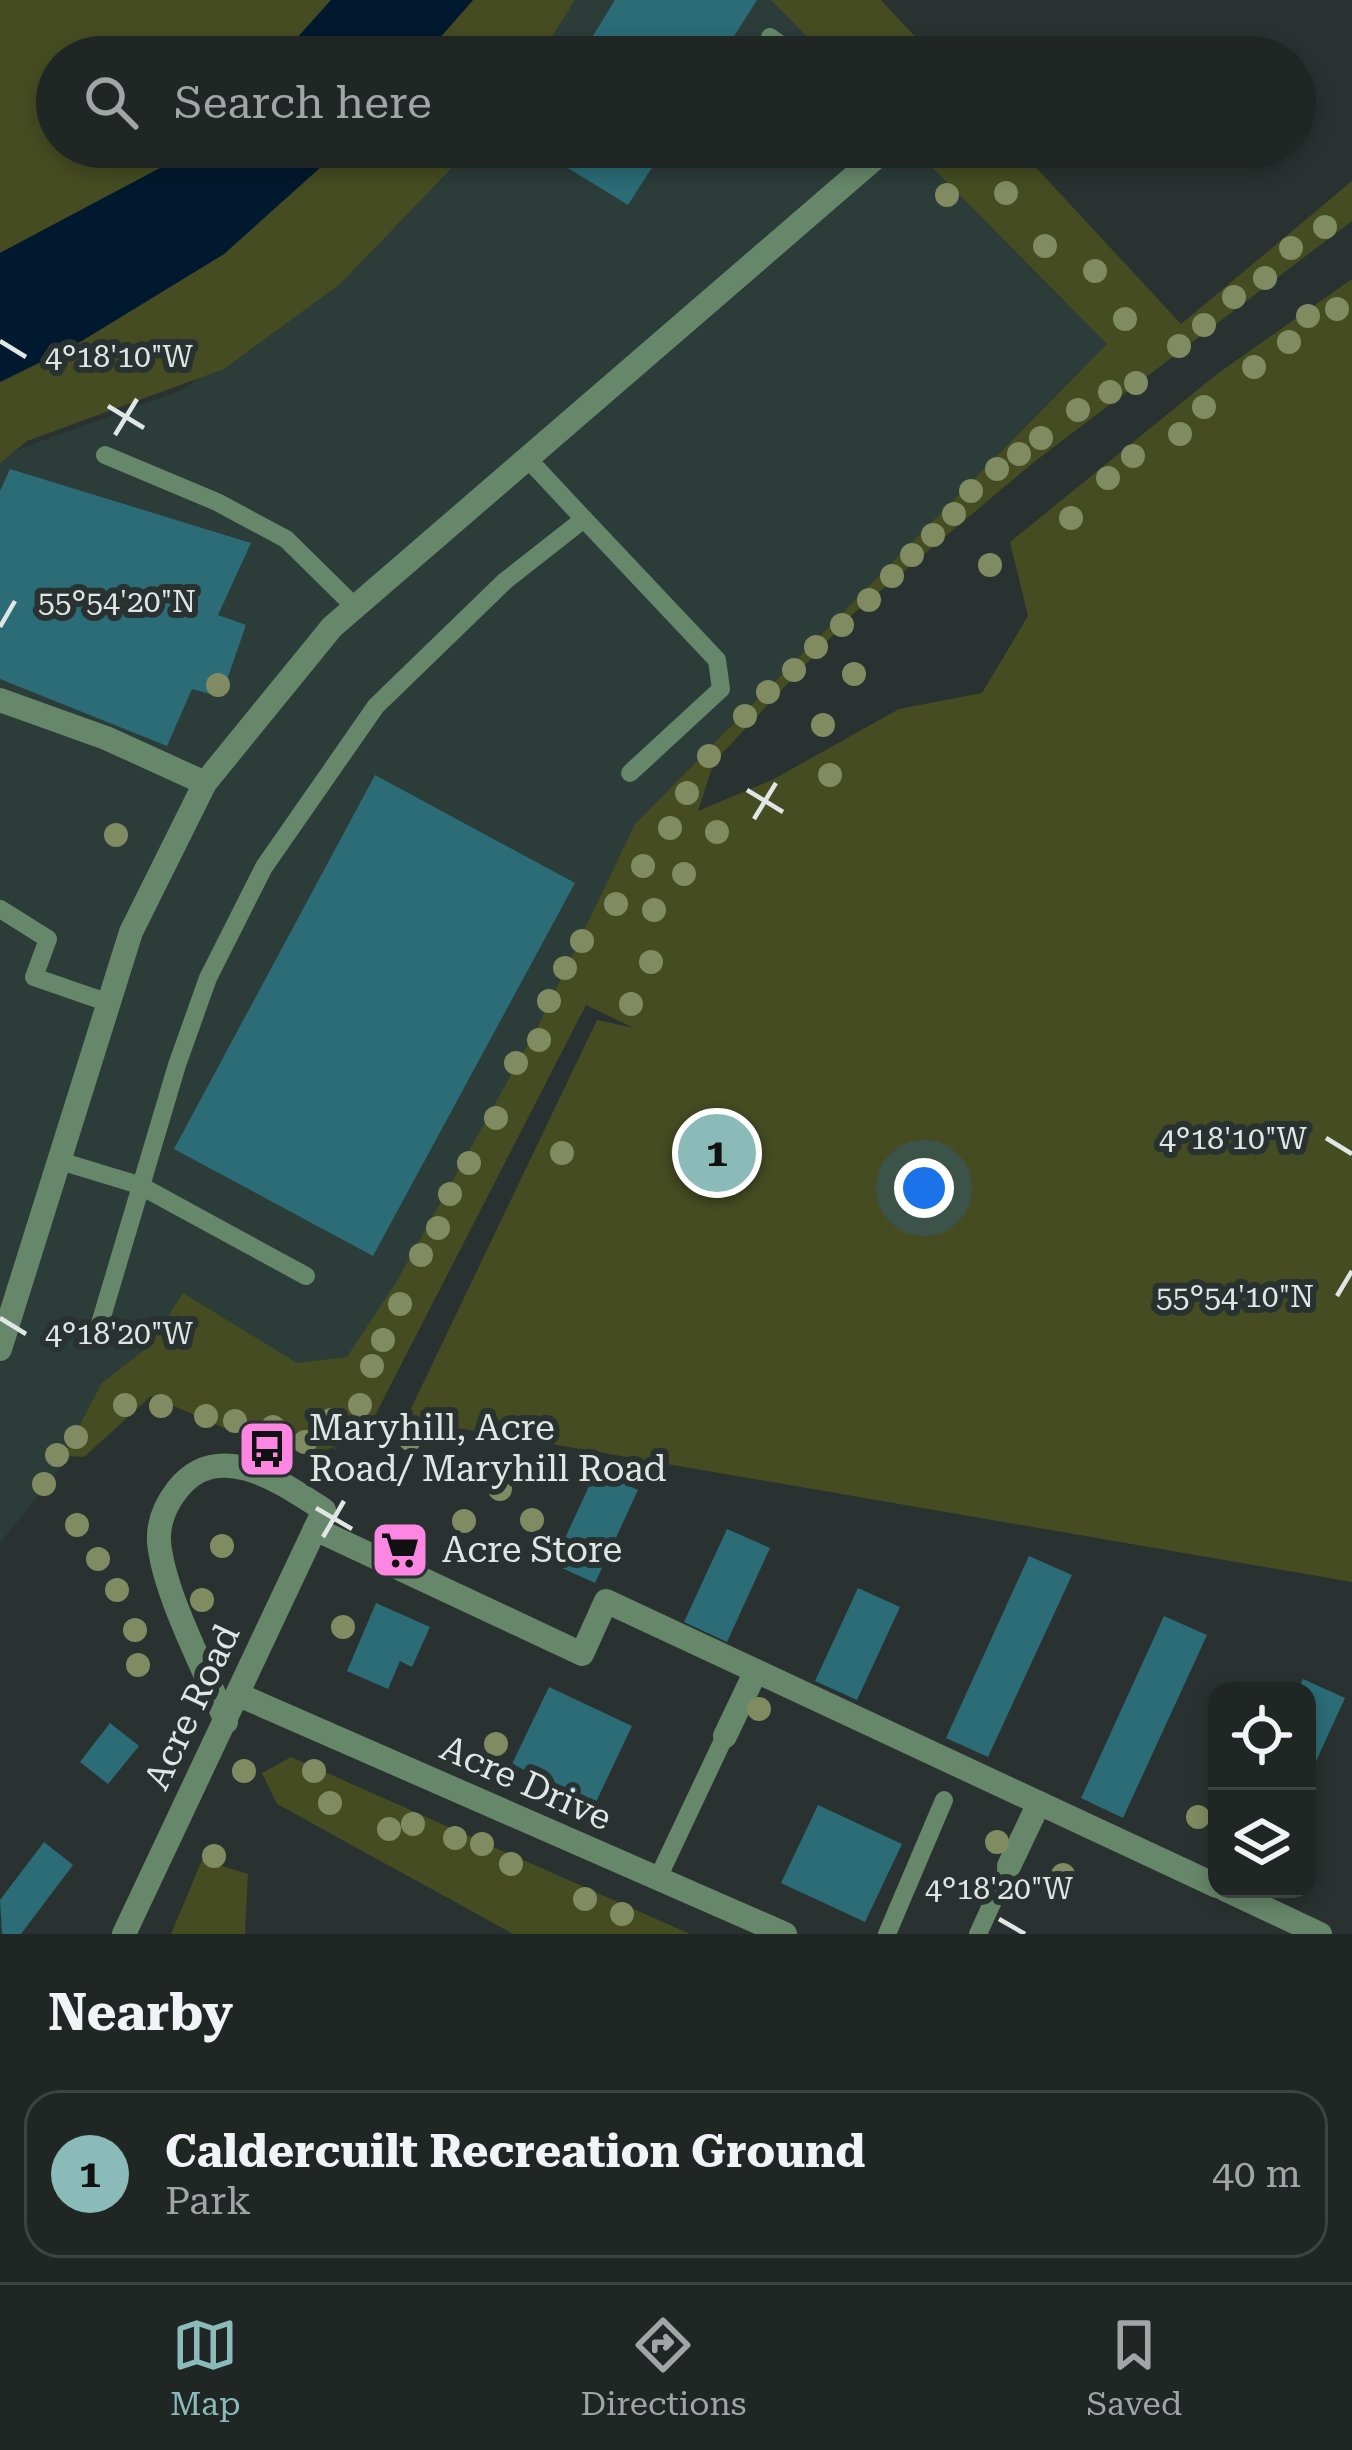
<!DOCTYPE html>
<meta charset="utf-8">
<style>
:root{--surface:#1f2624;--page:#272e2c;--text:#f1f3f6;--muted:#a1a5a6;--line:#3c4341;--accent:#8bbbb9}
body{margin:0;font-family:"Roboto Serif",serif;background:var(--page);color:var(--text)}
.controls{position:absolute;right:36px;bottom:36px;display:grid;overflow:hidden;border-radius:24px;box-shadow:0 6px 18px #0003}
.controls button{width:108px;height:108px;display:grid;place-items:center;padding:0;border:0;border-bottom:3px solid var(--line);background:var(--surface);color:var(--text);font:60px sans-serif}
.you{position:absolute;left:924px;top:1188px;width:42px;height:42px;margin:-30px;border:9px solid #fff;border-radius:50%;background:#1a73e8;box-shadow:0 0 0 18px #1a73e833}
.badge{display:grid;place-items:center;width:78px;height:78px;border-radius:50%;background:var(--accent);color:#111;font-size:39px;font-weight:700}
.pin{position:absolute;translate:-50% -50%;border:6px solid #fff;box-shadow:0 3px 12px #0006}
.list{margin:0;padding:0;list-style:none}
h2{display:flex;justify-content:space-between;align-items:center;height:156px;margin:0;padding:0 48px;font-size:51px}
h2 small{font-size:39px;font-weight:400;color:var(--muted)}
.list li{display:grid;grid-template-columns:78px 1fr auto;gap:36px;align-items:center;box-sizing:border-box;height:168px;margin:0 24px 24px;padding:0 24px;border:3px solid var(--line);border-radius:36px}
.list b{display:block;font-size:45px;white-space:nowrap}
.list p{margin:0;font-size:39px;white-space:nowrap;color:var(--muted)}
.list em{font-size:39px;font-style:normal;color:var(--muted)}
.icon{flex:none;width:66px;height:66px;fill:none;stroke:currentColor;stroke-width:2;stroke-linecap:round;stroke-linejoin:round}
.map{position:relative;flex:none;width:1352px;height:1934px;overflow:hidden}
.search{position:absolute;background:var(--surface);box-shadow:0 6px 18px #0003;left:36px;right:36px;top:36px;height:132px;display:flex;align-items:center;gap:30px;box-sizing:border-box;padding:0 42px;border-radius:66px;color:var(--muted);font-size:45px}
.sheet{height:348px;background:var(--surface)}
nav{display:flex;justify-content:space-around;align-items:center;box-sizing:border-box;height:168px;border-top:3px solid var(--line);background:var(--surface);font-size:33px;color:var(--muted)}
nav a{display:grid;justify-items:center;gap:6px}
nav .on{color:var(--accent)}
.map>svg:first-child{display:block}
</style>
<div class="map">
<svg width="1352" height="1934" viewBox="0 0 1352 1934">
<rect width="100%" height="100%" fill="#293230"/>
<g fill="#2b3c39">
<polygon points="569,0 804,0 854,57 525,57"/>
<polygon points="456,147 934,147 1108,344 635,824 336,1450 128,1385 0,1543 0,456 185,389 417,197"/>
</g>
<g fill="#454c22">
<polygon points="0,0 331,0 280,57 57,57 57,147 189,147 177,159 0,253"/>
<polygon points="473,0 575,0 539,57 423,57"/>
<polygon points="771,0 881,0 934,57 827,57"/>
<polygon points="343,147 472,147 340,284 224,369 27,441 0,463 0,382 75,345 224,254"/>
<polygon points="929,147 1017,147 1181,324 1352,181 1352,221 1034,462 853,614 714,762 698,811 772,780 899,709 982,693 1028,616 1010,542 1217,374 1352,279 1352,1582 406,1419 597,1020 634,1028 586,1005 368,1429 313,1457 231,1431 151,1396 84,1457 63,1456 102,1383 149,1346 183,1293 297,1363 347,1357 397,1281 538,1026 635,824 1107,344 924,159"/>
<polygon points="291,1757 690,1934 513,1934 277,1804 262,1773"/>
<polygon points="202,1860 248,1874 245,1934 171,1934"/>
</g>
<g fill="#00192e">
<polygon points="331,0 473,0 423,57 280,57"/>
<polygon points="189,147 343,147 224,254 75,345 0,382 0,253 177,159"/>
</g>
<g fill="#2b6c77">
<polygon points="615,0 757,0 721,57 580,57"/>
<polygon points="534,147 665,147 628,205"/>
<polygon points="10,469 251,543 218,615 246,625 221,697 192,689 167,746 0,679 0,491"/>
<polygon points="375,775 575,883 373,1256 174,1149"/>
<polygon points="596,1471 638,1490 595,1583 553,1564"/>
<polygon points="385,1529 424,1548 414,1570 375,1551"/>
<polygon points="727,1529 770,1548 727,1642 684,1622"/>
<polygon points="1029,1556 1072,1575 988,1757 946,1738"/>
<polygon points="858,1588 900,1607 857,1700 815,1681"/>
<polygon points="376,1603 430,1627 412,1667 400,1661 388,1689 347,1671"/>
<polygon points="1164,1616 1207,1635 1123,1818 1081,1798"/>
<polygon points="1303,1679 1345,1698 1307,1781 1307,1691 1297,1691"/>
<polygon points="549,1687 632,1726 595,1804 512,1764"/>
<polygon points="110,1723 139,1746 108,1784 80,1762"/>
<polygon points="818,1805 902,1844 865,1922 781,1883"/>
<polygon points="44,1842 73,1865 21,1934 2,1934 0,1900"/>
</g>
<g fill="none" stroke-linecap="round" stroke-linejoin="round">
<g stroke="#66876a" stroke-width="18">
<polyline points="770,37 798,57"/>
<polyline points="105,455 217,502 286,539 355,607"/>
<polyline points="584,519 717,660 721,689 630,773"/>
<polyline points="0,909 48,939 34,977 109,1003"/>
<polyline points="60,1161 139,1185 306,1276"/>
<polyline points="96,1337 177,1065 208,978 264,867 376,706 505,581 584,519 527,458"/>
<polyline points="657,1880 725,1736"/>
<polyline points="887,1934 944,1800"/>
<polyline points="978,1934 1009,1866"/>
</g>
<g stroke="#66876a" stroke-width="24">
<polyline points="315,1529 582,1654 606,1601 1217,1886"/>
<polyline points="725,1736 756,1671"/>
<polyline points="1009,1866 1039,1803"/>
<polyline points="1224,1889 1320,1934"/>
</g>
<g stroke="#66876a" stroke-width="24">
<polyline points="0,700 106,738 205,783"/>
<polyline points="0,1349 131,932 205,783 332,627 888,147"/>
<polyline points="239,1695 785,1934"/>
<path d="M124,1934L324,1510C282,1483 219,1437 177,1490C164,1507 156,1528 160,1550C168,1602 206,1672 226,1722"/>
</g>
</g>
<g fill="#808b62">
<circle cx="1006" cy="193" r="12"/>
<circle cx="947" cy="195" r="12"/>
<circle cx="1325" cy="227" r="12"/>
<circle cx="1045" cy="246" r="12"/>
<circle cx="1291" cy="248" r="12"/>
<circle cx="1095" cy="271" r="12"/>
<circle cx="1265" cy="278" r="12"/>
<circle cx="1234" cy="297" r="12"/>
<circle cx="1337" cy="309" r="12"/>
<circle cx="1308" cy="316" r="12"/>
<circle cx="1125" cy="319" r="12"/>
<circle cx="1204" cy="325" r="12"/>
<circle cx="1289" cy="342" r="12"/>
<circle cx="1179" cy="346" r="12"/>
<circle cx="1254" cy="367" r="12"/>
<circle cx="1136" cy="383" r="12"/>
<circle cx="1110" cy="392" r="12"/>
<circle cx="1204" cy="407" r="12"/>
<circle cx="1078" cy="410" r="12"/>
<circle cx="1180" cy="434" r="12"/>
<circle cx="1041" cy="438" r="12"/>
<circle cx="1019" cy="454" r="12"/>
<circle cx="1133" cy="456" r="12"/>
<circle cx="997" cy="469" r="12"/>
<circle cx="1108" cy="478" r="12"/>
<circle cx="971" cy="491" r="12"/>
<circle cx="954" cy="514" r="12"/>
<circle cx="1071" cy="518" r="12"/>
<circle cx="933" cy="535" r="12"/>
<circle cx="912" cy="555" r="12"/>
<circle cx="990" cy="565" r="12"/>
<circle cx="892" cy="576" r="12"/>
<circle cx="869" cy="600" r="12"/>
<circle cx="842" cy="625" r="12"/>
<circle cx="816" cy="647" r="12"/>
<circle cx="794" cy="670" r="12"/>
<circle cx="854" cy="674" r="12"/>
<circle cx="218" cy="685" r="12"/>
<circle cx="768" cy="692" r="12"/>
<circle cx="745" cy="716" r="12"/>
<circle cx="823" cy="725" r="12"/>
<circle cx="709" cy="756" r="12"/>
<circle cx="830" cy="775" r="12"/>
<circle cx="687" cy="793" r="12"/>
<circle cx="670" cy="828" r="12"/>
<circle cx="717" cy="832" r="12"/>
<circle cx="116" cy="835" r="12"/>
<circle cx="643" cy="866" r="12"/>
<circle cx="684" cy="874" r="12"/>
<circle cx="616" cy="904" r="12"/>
<circle cx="654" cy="910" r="12"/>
<circle cx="582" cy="941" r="12"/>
<circle cx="651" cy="962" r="12"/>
<circle cx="565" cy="968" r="12"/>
<circle cx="549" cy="1001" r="12"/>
<circle cx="631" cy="1004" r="12"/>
<circle cx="539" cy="1040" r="12"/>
<circle cx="516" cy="1063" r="12"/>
<circle cx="496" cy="1118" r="12"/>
<circle cx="562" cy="1153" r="12"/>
<circle cx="469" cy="1163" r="12"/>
<circle cx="450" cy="1194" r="12"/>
<circle cx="438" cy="1228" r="12"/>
<circle cx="421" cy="1255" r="12"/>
<circle cx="400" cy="1304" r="12"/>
<circle cx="383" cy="1340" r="12"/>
<circle cx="372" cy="1366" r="12"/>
<circle cx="125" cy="1405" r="12"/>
<circle cx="360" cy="1405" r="12"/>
<circle cx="161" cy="1406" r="12"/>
<circle cx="206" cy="1416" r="12"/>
<circle cx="331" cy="1420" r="12"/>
<circle cx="235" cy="1421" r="12"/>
<circle cx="273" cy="1427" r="12"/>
<circle cx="76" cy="1437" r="12"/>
<circle cx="410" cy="1439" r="12"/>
<circle cx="305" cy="1442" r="12"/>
<circle cx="57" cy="1455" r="12"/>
<circle cx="465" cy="1472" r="12"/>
<circle cx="44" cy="1484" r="12"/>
<circle cx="500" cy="1489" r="12"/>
<circle cx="532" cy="1520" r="12"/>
<circle cx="464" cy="1521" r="12"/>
<circle cx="77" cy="1525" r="12"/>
<circle cx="222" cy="1546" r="12"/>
<circle cx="98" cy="1559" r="12"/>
<circle cx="117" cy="1590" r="12"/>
<circle cx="202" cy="1600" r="12"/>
<circle cx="343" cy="1627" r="12"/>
<circle cx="135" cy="1630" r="12"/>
<circle cx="138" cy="1665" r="12"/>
<circle cx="759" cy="1709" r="12"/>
<circle cx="496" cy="1744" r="12"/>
<circle cx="244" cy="1771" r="12"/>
<circle cx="314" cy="1771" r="12"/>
<circle cx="330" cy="1803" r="12"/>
<circle cx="1198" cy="1817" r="12"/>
<circle cx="413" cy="1824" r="12"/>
<circle cx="389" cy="1829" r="12"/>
<circle cx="455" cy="1838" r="12"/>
<circle cx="997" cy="1842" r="12"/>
<circle cx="482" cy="1844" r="12"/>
<circle cx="214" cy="1856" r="12"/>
<circle cx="511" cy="1864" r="12"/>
<circle cx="1063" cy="1875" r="12"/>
<circle cx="585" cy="1899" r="12"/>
<circle cx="622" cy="1914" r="12"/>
</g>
<path fill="none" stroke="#e0e6e4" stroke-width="4.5" d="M0,341L26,357M108,406L144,428M115,435L137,399M0,627L15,601M747,790L783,812M754,819L776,783M1326,1138L1352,1154M1337,1296L1352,1271M0,1318L26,1334M316,1508L352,1529M323,1537L344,1501M999,1919L1025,1934"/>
<defs>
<symbol id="bus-square" viewBox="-11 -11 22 22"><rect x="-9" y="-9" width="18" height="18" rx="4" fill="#fd86e3" stroke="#293230"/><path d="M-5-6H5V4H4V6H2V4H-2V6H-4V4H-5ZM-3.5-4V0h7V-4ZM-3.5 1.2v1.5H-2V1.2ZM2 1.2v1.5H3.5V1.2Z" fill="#111"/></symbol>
<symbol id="supermarket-square" viewBox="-11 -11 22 22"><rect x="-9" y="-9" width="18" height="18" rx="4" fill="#fd86e3" stroke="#293230"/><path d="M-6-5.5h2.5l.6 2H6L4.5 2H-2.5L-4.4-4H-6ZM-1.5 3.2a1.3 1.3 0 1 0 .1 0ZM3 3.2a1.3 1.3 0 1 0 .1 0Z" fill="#111"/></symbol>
</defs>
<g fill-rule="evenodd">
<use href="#bus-square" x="234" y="1416" width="66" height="66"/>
<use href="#supermarket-square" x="367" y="1517" width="66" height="66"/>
</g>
<g text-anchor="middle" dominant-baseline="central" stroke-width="12" stroke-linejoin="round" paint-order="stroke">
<g font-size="36" fill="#e0e6e4" stroke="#293230" text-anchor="start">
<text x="309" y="1428">Maryhill, Acre<tspan x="309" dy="41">Road/ Maryhill Road</tspan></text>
<text x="442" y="1550">Acre Store</text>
</g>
<g font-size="36" fill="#e0e6e4" stroke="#293230">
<text transform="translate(192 1707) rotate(-65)">Acre Road</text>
<text transform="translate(526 1783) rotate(24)">Acre Drive</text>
</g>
</g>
<g font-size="30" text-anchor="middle" fill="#e0e6e4" stroke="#293230" stroke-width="12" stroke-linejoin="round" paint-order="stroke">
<text x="119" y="367">4°18'10"W</text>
<text x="117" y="612">55°54'20"N</text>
<text x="1233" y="1149">4°18'10"W</text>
<text x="1235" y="1307">55°54'10"N</text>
<text x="119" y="1344">4°18'20"W</text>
<text x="999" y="1899">4°18'20"W</text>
</g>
</svg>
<div class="controls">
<button><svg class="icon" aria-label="locate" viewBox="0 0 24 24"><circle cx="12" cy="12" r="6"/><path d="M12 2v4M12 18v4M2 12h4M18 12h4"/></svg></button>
<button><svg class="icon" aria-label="layers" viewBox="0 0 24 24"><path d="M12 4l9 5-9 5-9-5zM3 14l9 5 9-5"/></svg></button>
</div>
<div class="you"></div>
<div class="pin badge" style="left:717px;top:1153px">1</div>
<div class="search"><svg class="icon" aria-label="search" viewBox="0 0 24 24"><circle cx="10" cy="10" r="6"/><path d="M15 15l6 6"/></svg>Search here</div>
</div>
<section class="sheet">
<h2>Nearby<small></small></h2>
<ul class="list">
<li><span class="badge">1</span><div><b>Caldercuilt Recreation Ground</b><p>Park</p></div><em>40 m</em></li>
</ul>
</section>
<nav>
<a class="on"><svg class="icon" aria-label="map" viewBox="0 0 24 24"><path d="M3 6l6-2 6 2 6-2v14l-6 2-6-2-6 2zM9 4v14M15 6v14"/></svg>Map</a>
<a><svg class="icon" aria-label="directions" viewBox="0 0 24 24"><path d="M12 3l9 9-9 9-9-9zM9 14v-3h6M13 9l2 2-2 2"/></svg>Directions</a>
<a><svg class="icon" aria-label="saved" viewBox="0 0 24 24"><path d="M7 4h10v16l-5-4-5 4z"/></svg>Saved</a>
</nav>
